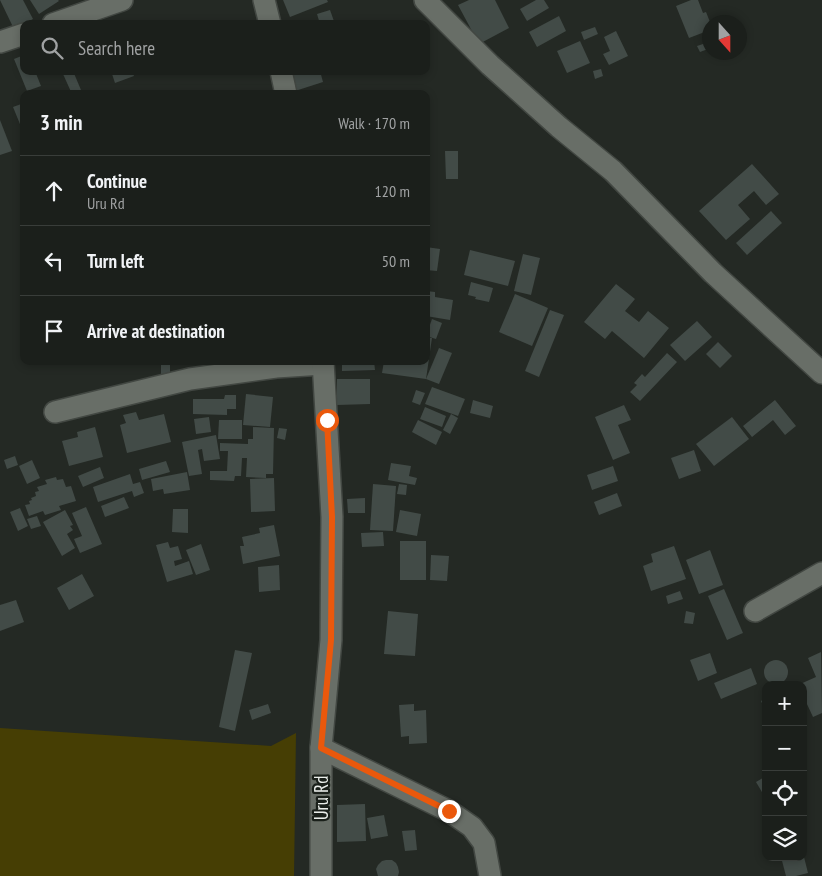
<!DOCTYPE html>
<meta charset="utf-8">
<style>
:root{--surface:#1b1f1b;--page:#282c28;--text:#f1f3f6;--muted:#a0a2a3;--line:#393d3a}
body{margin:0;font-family:"PT Sans Narrow",sans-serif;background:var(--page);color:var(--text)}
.controls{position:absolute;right:15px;bottom:15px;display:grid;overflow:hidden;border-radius:10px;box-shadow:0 2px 8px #0003}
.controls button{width:45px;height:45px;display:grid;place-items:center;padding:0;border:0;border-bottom:1px solid var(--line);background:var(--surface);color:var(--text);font:25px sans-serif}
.compass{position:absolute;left:702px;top:15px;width:45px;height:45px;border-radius:50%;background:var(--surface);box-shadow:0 2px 8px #0003;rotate:159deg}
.stop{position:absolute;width:15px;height:15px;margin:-11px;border:4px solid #ea580c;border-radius:50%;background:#fff}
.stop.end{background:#ea580c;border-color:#fff;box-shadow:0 1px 5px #0008}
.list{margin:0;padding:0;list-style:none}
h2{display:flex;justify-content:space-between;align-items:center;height:65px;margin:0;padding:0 20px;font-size:21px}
h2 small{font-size:16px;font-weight:400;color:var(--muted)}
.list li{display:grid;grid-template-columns:32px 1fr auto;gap:15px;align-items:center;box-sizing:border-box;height:70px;padding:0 20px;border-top:1px solid var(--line)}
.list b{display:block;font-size:19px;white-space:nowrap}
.list p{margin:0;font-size:16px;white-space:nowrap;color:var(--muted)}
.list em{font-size:16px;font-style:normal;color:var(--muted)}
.icon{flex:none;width:28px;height:28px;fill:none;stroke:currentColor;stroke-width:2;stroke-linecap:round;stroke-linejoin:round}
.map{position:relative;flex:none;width:822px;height:876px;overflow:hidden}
.search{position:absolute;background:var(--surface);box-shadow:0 2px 8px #0003;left:20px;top:20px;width:410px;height:55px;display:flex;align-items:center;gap:12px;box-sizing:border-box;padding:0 18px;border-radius:10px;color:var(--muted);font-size:19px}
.panel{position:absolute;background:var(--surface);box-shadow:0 2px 8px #0003;left:20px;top:90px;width:410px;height:275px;border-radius:10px}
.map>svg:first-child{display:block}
</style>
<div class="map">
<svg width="822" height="876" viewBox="0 0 822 876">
<rect width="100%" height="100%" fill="#242924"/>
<polygon fill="#463e04" points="0,728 271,746 296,733 294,876 0,876"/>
<g fill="#424b47">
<polygon points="0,0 23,0 33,19 14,29"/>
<polygon points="30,0 58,0 59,1 39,14"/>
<polygon points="283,0 327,0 328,2 290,17"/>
<polygon points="469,0 495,0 509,28 479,44 458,5"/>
<polygon points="536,0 544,0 549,8 527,21 520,9"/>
<polygon points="691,0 698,0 703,13 706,12 710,22 710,30 689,38 676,6"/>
<polygon points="330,10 335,24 320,24 317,14"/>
<polygon points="559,16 566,31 537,47 529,32"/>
<polygon points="595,27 598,34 584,40 581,32"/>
<polygon points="616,31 628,56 609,65 603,54 610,51 604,37"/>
<polygon points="580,41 590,63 567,73 557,51"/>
<polygon points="706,43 708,49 700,52 697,46"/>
<polygon points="24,55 24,71 35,71 41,86 27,91 14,59"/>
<polygon points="601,69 603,76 595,79 593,71"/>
<polygon points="70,71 73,71 81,90 73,94 72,94 63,74"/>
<polygon points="111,71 132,71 134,76 115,83"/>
<polygon points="295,71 320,71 323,82 292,92 287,74"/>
<polygon points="24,103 24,128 22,129 13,107"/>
<polygon points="0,120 12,151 0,155"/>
<polygon points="445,151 458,151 458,179 446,179"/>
<polygon points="752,164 779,194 766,205 754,191 738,205 750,219 726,240 699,211"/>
<polygon points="771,211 782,223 747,255 736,243"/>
<polygon points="426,247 440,249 437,271 426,270"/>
<polygon points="470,250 515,261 508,286 464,275"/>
<polygon points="523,254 540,258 531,295 514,291"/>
<polygon points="471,282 493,288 489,302 475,299 476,297 468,295"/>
<polygon points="616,284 635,299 625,311 639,322 648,311 669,328 644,358 612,331 605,339 584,322"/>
<polygon points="426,291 435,292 435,297 453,300 450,320 426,316"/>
<polygon points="515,294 548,308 532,346 499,332"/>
<polygon points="550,310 564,315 539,377 525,371"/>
<polygon points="432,319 442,323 436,339 426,336"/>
<polygon points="697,321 712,337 685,361 670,345"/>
<polygon points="426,338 432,338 426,379 382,373 384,361 426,361"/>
<polygon points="718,342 732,356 720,368 706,354"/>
<polygon points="439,348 452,353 439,384 426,379"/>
<polygon points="667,353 677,362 640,401 630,392 637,385 634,383 642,374 645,377"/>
<rect x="161" y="361" width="9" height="14"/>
<polygon points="209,361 241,361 211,372"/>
<polygon points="342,361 374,361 375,370 342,371"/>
<polygon points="337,379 370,379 370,404 337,405"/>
<polygon points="432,387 465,399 458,416 425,404"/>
<polygon points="416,390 425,393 420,405 412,402"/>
<polygon points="246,394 273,397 270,427 243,425"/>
<polygon points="225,395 236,395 236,409 227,409 227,415 193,414 193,399 224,399"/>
<polygon points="473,400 493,406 490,418 470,413"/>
<polygon points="775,400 796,426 785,435 773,420 752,437 743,426"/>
<polygon points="624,405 631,420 618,425 630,453 613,460 595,417"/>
<polygon points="425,407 446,416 442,427 420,419"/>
<polygon points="136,412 139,420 164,414 171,442 127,453 120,425 126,423 123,415"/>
<polygon points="451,414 458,418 450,434 443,430"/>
<polygon points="209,417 211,432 196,434 194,419"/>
<polygon points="732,417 749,439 714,466 696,444"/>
<polygon points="219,420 242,420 242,439 218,439"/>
<polygon points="418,420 442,432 436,445 412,432"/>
<polygon points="95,427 103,457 69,466 62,441 78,437 77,432"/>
<polygon points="253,427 274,428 273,474 266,474 266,478 246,477 247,458 242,458 241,476 235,476 234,481 210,480 210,471 227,471 228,451 220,451 220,443 248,444 248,439 253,439"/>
<polygon points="279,428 287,429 285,440 277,438"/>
<polygon points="216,435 220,459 204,461 202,449 198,450 202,474 189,476 182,442"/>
<polygon points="694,450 701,471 679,479 671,458"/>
<polygon points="15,456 18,465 7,469 4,460"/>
<polygon points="32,460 40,478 27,484 19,466"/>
<polygon points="166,461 170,472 142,480 139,469"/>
<polygon points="391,463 411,466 409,476 417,478 415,485 388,480"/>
<polygon points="613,466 618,481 592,490 587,475"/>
<polygon points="100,467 104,478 83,487 78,476"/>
<polygon points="187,472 190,490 164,494 163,489 153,491 151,479"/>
<polygon points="130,474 133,484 140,482 144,493 134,497 132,491 98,502 93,487"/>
<polygon points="56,477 57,480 63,479 66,487 71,486 76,501 59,506 61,510 45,515 43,511 29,516 25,505 30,504 29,501 32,500 31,498 36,496 35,492 39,491 37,487 47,484 45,480"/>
<polygon points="274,478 275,511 251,512 250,479"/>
<polygon points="373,484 396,486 393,531 370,530"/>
<polygon points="399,484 407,485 406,495 397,494"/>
<polygon points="617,493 622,506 599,515 594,502"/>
<polygon points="124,497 129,508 105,517 101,506"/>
<polygon points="365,498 365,513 348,513 347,499"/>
<polygon points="86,507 102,544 80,553 74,539 82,536 72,513"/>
<polygon points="20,508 28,526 18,531 10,512"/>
<polygon points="173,509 188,509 188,533 172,532"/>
<polygon points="65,510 73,525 70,526 73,530 67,534 75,548 62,556 43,522"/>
<polygon points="400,510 421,514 417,536 396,532"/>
<polygon points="37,516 41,526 31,529 27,519"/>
<polygon points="274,525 280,556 243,564 240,546 244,546 242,537 260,533 259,528"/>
<polygon points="383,532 384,546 362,547 361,533"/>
<rect x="400" y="541" width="26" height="39"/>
<polygon points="168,542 170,548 178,546 182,559 174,561 175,566 189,561 193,574 167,582 156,545"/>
<polygon points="201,544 210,570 196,575 186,550"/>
<polygon points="674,546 686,579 651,591 643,566 653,562 651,554"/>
<polygon points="710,550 723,585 699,594 686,560"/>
<polygon points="431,555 449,556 447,581 430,580"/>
<polygon points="279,565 280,590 259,592 258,567"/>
<polygon points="82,574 94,596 69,610 57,588"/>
<polygon points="724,589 743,633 727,640 708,596"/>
<polygon points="680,591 683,599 668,604 666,596"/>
<polygon points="16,600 24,622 0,631 0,605"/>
<polygon points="388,611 418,614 415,656 384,654"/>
<polygon points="686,611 695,613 693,624 684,623"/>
<polygon points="235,650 252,653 235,731 219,727"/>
<polygon points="821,652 822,713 813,717 806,702 803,703 803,685 798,685 816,677 808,658"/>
<polygon points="710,653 717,673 698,681 690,660"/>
<circle cx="776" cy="672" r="12"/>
<polygon points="751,668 757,684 721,699 714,683"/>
<polygon points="766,698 766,712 761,701"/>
<polygon points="268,704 271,713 252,720 249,710"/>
<polygon points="414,704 414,711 426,710 427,743 409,744 409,736 401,737 399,705"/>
<polygon points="766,776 766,799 756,782"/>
<polygon points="365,804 366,841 337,842 337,805"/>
<polygon points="384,815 388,836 371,839 367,818"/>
<polygon points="415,830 417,850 405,851 402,831"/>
<polygon points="781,857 804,857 808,873 796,876 786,876"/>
<polygon points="386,860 392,860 396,863 398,867 399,872 398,876 378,876 376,869 378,865 382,861"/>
</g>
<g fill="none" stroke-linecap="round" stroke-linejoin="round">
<defs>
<g id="minor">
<polyline points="264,0 270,24"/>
<polyline points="425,0 490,65 559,127 613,171 713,273 822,373"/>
<polyline points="53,24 122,0"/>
<polyline points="0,42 24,34"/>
<polyline points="281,71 286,94"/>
<polyline points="55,412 190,379 276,367 323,364"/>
<polyline points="755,611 822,573"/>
<polyline points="321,748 449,811 472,827 484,843 490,876"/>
<polyline points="321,876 321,748 331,640 332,517 323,361"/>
</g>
</defs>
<use href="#minor" stroke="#424742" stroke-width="24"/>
<use href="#minor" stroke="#686e67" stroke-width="21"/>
</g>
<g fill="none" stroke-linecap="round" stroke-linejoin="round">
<polyline stroke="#ea580c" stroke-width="6" points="327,420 332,517 331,640 321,748 449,811"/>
</g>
<g text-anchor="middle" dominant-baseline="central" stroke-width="4.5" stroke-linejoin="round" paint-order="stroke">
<g font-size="19" fill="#eaeeea" stroke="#1a201a">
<text transform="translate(321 798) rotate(-90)">Uru Rd</text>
</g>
</g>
</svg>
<div class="controls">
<button>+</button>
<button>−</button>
<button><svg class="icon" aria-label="locate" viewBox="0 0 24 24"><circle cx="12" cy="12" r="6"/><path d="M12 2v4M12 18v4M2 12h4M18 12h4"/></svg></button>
<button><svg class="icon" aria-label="layers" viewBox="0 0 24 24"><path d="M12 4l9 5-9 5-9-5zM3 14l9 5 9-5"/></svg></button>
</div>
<svg class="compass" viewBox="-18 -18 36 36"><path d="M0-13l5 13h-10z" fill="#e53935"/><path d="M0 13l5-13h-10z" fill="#a0a2a3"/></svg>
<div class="stop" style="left:327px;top:420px"></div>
<div class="stop end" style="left:449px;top:811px"></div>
<div class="search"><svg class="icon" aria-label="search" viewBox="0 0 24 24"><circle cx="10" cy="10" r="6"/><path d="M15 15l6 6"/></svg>Search here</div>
<section class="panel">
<h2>3 min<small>Walk · 170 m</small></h2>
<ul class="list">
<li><svg class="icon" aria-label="ahead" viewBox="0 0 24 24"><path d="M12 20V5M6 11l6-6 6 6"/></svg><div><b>Continue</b><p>Uru Rd</p></div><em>120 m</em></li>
<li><svg class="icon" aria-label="left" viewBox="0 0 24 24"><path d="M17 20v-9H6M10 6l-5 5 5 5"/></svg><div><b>Turn left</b></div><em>50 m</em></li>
<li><svg class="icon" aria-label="arrive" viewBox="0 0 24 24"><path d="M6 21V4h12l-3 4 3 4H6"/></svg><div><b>Arrive at destination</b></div></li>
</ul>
</section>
</div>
